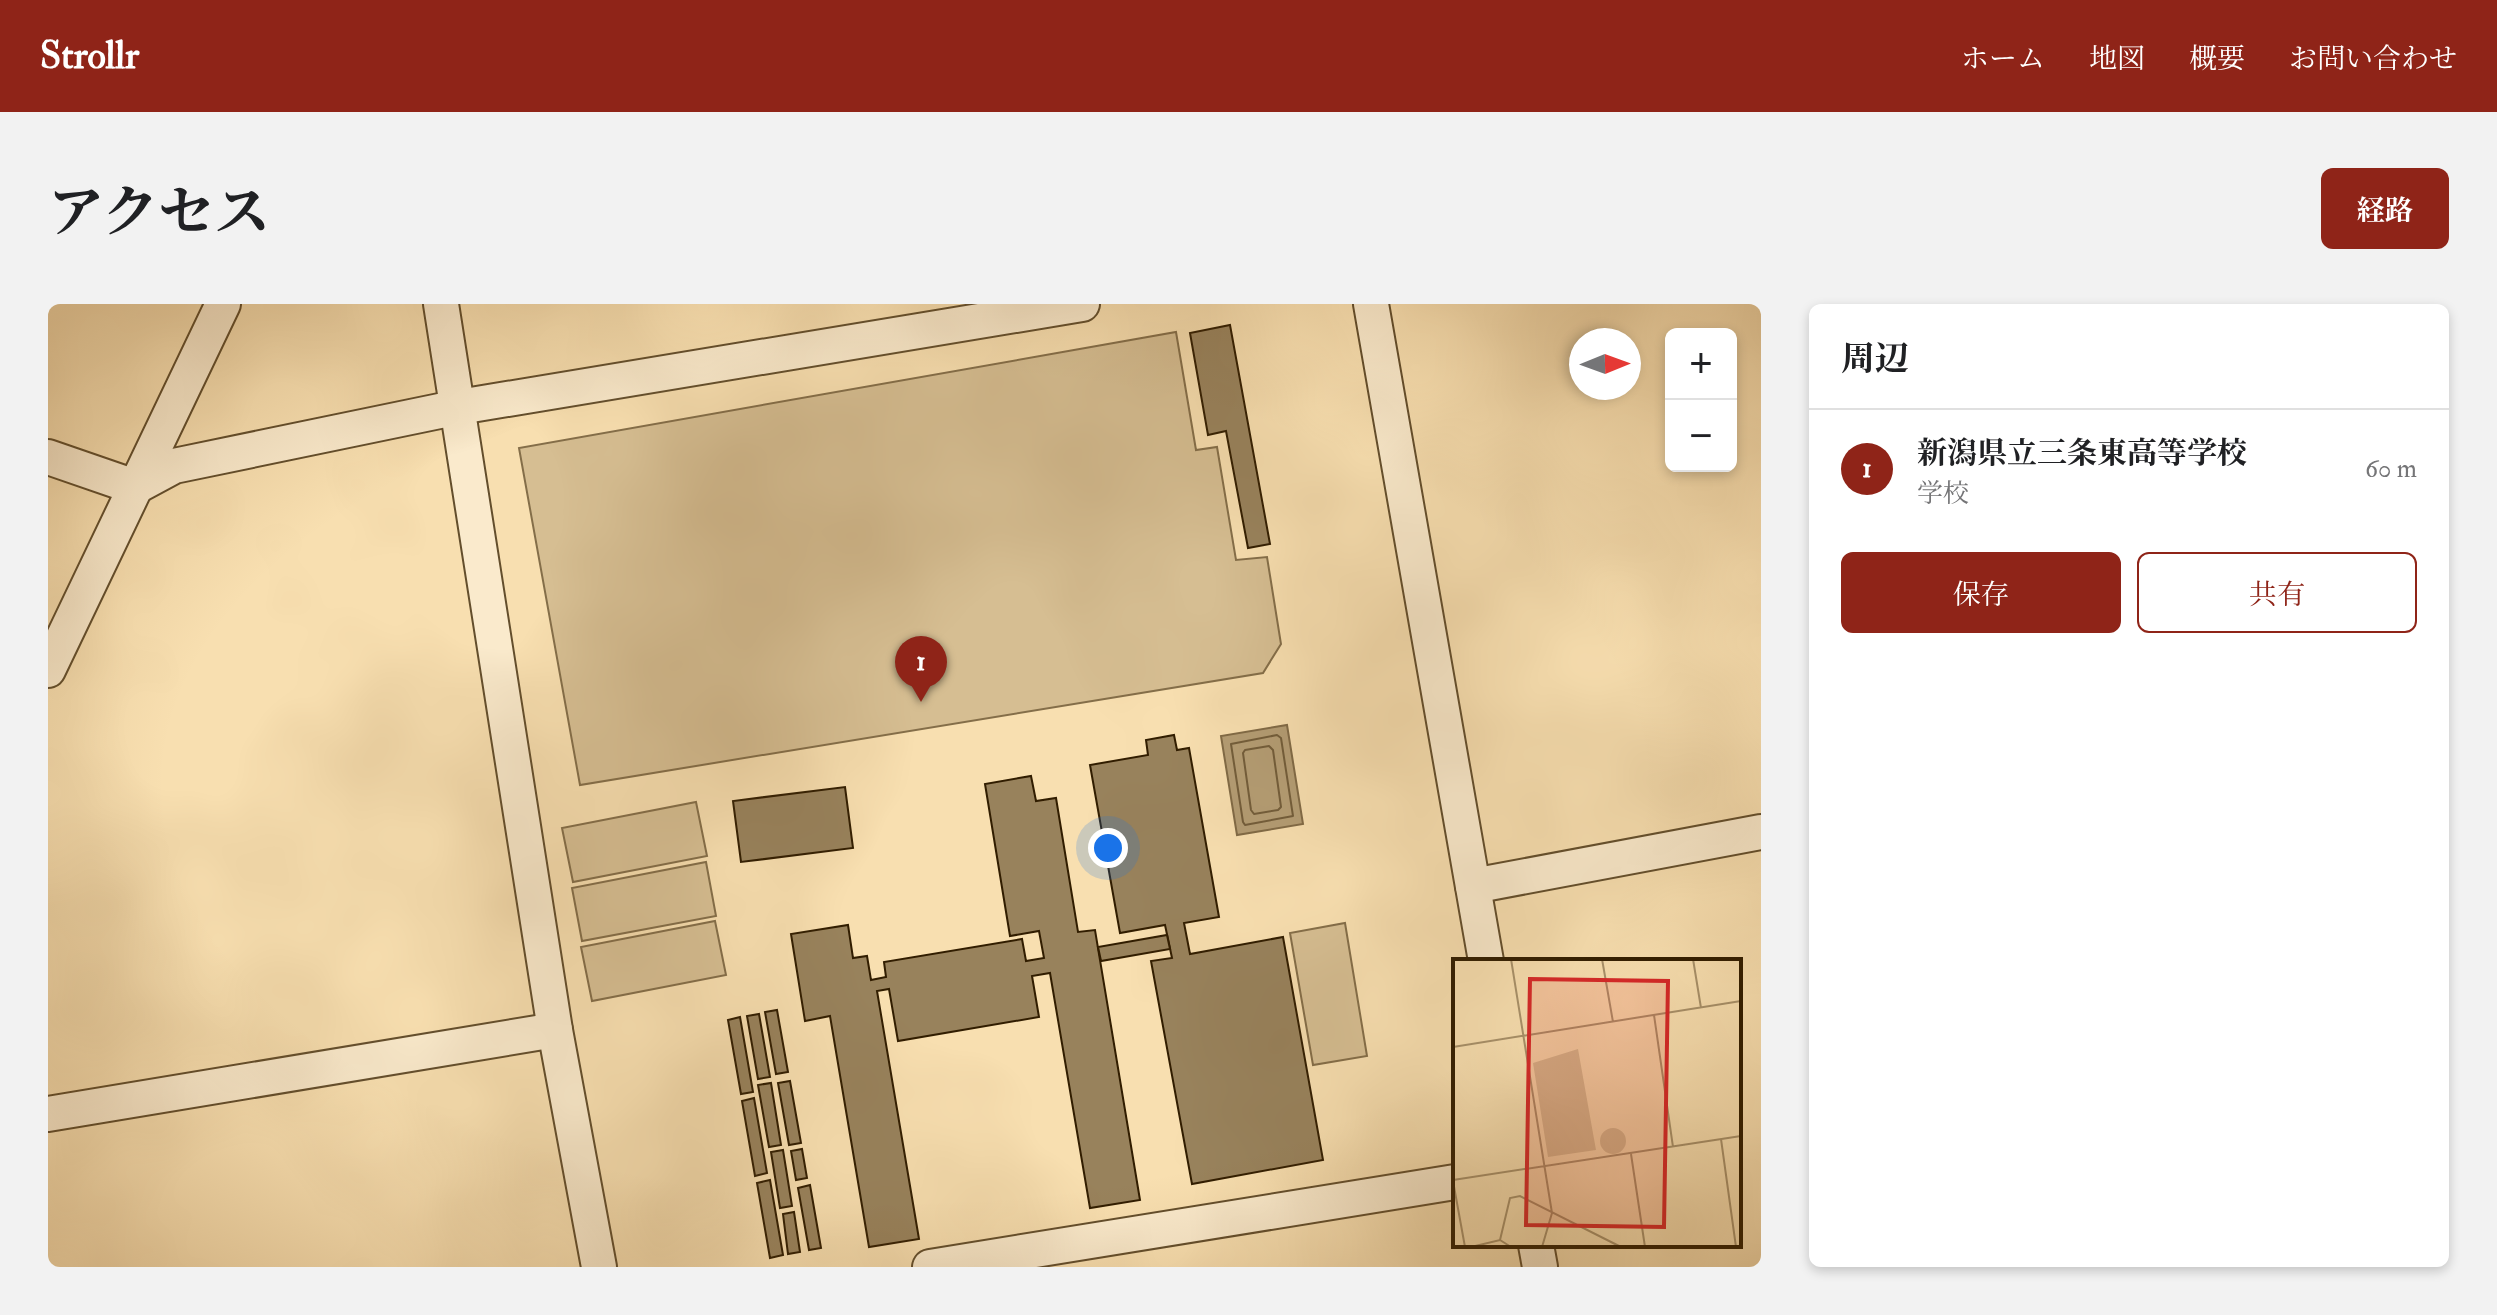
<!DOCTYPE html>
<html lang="ja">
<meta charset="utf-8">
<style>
:root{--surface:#fff;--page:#f2f2f2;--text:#202124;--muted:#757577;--line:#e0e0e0;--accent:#8f2418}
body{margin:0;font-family:"IM FELL Double Pica","Noto Serif JP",serif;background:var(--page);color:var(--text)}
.controls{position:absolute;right:24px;top:24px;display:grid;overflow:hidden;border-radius:12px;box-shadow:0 4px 12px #0003}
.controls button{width:72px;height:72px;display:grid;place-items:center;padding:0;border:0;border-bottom:2px solid var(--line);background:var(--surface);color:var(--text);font:40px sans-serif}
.compass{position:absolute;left:1521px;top:24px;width:72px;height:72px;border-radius:50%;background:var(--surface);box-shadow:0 4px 12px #0003;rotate:89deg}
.you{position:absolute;left:1060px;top:544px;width:28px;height:28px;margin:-20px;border:6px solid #fff;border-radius:50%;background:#1a73e8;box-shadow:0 0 0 12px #1a73e833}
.badge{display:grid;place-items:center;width:52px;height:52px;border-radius:50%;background:var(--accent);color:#fff;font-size:26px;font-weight:700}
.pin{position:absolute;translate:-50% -66px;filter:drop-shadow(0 2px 4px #0008)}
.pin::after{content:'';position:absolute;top:42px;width:28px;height:24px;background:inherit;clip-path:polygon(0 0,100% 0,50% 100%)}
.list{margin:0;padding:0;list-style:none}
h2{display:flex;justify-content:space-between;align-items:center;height:104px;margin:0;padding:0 32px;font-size:34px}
h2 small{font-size:26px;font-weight:400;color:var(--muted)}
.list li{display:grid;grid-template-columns:52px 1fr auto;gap:24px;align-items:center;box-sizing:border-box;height:120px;padding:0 32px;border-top:2px solid var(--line)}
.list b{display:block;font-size:30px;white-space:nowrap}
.list p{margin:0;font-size:26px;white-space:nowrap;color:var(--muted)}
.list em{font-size:26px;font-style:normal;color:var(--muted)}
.actions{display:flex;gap:16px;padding:24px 32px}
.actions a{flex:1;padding:18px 0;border:2px solid var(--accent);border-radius:12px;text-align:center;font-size:28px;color:var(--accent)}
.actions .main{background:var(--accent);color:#fff}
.map{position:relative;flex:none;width:1713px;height:963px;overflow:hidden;border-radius:12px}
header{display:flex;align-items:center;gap:48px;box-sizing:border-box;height:112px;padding:0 40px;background:var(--accent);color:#fff}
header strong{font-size:38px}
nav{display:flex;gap:44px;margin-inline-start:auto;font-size:28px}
.intro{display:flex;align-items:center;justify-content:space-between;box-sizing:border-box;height:192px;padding:0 48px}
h1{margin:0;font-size:56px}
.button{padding:20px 36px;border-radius:12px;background:var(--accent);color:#fff;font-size:28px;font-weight:700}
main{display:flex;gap:48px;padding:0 48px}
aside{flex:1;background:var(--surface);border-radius:12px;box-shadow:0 4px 12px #0003}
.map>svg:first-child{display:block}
</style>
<header>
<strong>Strollr</strong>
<nav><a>ホーム</a><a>地図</a><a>概要</a><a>お問い合わせ</a></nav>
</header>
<div class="intro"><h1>アクセス</h1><a class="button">経路</a></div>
<main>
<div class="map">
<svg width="1713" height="963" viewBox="0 0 1713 963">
<rect width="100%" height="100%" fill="#f8dfb0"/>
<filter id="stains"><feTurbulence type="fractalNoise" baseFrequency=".0025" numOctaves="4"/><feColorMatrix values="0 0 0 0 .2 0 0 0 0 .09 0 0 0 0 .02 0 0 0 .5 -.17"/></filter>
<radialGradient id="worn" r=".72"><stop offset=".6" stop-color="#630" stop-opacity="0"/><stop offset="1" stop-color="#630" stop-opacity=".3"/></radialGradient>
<g fill="#d6be92" stroke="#846e49" stroke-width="2">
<polygon points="1128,28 1148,146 1169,143 1188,256 1219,253 1233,340 1215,369 532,481 471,144"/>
<polygon points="648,498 659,552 525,578 514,524"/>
<polygon points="658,558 668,612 534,637 524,584"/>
<polygon points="667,617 678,671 544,697 533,643"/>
<polygon points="1297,619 1319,752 1265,761 1242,629"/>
</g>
<polygon fill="#b49d74" stroke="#806a46" stroke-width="2" points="1239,421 1255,520 1189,531 1173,432"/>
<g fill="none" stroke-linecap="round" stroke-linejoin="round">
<g stroke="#725d3a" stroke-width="2">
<polygon points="1229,431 1233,434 1245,512 1197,521 1195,518 1183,440"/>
<polygon points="1221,442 1225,446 1233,503 1230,506 1206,510 1203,506 1195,449 1197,446"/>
</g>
</g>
<g fill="#98825c" stroke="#311d00" stroke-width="2">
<polygon points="1182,21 1222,240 1200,244 1178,127 1160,131 1142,29"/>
<polygon points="1126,431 1129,446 1141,444 1171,613 1136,619 1142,650 1235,633 1275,856 1144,880 1103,657 1124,654 1117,621 1072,629 1042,461 1100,451 1098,436"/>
<polygon points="983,472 988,497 1008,494 1030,628 1047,626 1092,896 1042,904 1002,669 984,672 991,713 850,737 841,685 829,687 871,935 821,943 782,712 757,717 743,630 800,621 805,654 819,652 823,676 838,673 836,658 974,635 978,657 996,654 991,627 962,632 937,480"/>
<polygon points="797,483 805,544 693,558 685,497"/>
<polygon points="1119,631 1122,645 1053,657 1050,643"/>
<polygon points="729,706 740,768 728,770 717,708"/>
<polygon points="711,710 722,773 710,775 699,712"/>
<polygon points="692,713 705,788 693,790 680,716"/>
<polygon points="742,777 753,839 741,841 730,779"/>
<polygon points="723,779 733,841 721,843 710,781"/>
<polygon points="706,794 719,869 707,872 694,797"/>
<polygon points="754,845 759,874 748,876 743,847"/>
<polygon points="735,846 744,902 732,904 723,848"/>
<polygon points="722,876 735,951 722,954 709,879"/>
<polygon points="762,881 773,944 761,946 750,884"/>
<polygon points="746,908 752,948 740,950 735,910"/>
</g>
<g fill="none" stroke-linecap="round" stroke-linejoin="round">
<defs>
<g id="minor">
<polyline points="393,0 507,726 551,963"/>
<polyline points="1323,0 1438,657"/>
<polyline points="0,153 87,183 126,162 411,103 1034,0"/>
<polyline points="0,366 175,0"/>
<polyline points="1425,582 1713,528"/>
<polyline points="0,810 507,726"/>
<polyline points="1488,941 1492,963"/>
<polyline points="882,963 1407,878"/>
</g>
</defs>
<use href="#minor" stroke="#634e2c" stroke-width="38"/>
<use href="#minor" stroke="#faeacc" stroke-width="34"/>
</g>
<g transform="translate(1405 655)">
<rect width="288" height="288" fill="#f8dfb0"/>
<path d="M125,90L143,191L95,198L80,104ZM147 182a13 13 0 1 1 26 0a13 13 0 1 1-26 0Z" fill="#d6be92"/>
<path fill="none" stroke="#a8916a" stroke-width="2" d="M58,0L99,254L89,288M149,0L160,63M240,0L248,49M201,56L220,188M0,88L288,42M268,180L283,288M178,195L192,288M0,221L288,177M0,222L12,288M47,281L57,239L67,237L168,288M18,288L47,281L58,288"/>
<path fill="#d62828" fill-opacity="0.15" stroke="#d62828" stroke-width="4" d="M77,20L215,22L211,268L73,266Z"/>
<rect width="288" height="288" fill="none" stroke="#311d00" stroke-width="4"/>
</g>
<rect width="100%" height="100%" filter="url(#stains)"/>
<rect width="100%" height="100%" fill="url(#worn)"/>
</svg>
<div class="controls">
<button>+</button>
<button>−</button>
</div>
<svg class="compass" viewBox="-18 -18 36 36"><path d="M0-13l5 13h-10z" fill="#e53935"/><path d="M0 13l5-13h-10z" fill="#757577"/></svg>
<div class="you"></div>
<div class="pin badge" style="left:873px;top:398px">1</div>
</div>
<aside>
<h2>周辺<small></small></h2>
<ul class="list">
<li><span class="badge">1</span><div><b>新潟県立三条東高等学校</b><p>学校</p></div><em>60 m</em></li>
</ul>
<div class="actions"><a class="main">保存</a><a>共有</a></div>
</aside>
</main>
